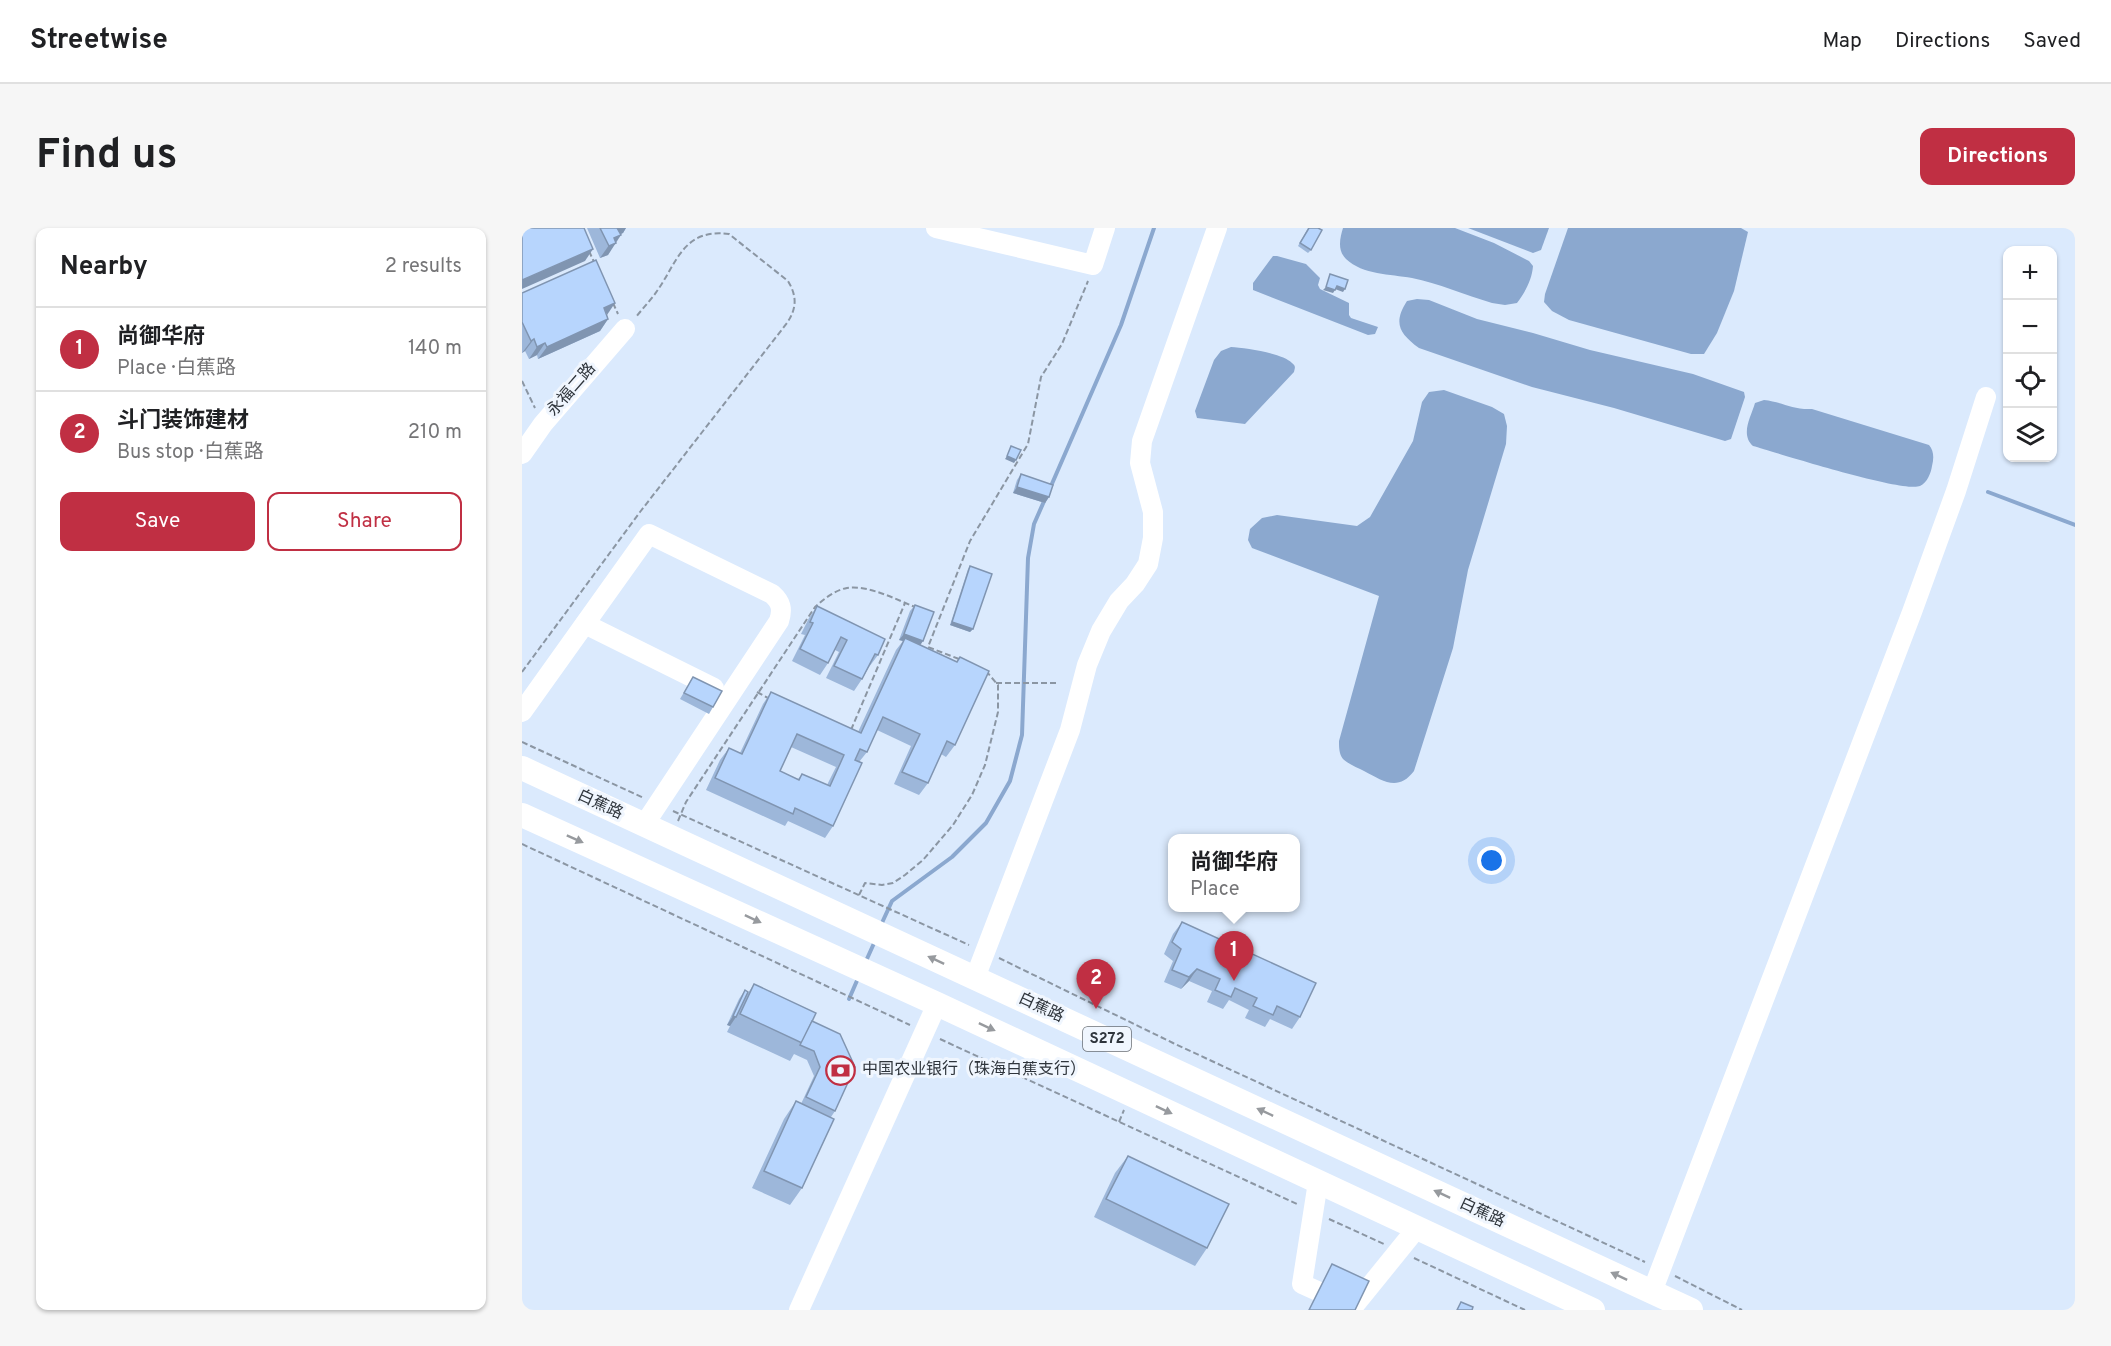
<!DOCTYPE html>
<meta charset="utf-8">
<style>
:root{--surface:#fff;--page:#f6f6f6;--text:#202124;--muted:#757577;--line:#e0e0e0;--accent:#c02f43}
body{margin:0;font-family:Overpass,"Noto Sans SC",sans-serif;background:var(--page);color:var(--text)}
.controls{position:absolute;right:18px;top:18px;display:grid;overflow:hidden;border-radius:12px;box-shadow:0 2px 4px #0004}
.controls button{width:54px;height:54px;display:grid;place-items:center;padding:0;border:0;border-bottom:2px solid var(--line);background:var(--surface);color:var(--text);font:30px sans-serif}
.you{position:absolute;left:970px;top:633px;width:21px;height:21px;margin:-15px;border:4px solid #fff;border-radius:50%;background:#1a73e8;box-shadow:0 0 0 9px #1a73e833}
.badge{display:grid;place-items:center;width:39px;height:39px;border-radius:50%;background:var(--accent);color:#fff;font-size:20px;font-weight:700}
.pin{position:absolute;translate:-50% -50px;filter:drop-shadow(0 2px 3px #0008)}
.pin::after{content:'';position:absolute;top:32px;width:21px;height:18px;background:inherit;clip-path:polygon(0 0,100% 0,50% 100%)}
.popup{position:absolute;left:646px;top:606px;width:132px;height:78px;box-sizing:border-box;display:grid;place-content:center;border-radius:12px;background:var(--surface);filter:drop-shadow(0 2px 4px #0005);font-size:20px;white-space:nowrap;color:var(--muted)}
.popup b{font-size:22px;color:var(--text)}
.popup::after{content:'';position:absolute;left:50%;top:100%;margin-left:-12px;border:12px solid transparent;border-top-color:var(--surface)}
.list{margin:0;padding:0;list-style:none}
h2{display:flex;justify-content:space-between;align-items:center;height:78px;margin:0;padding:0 24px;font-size:26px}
h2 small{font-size:20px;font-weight:400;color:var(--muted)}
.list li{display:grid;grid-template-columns:39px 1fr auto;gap:18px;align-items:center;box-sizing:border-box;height:84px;padding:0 24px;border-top:2px solid var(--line)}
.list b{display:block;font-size:22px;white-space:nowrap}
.list p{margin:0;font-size:20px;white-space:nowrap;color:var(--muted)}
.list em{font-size:20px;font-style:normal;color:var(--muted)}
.actions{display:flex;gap:12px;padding:18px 24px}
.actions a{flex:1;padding:14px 0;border:2px solid var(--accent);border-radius:12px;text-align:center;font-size:21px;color:var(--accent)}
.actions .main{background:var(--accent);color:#fff}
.icon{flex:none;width:33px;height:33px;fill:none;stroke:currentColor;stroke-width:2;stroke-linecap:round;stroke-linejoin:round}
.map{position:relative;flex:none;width:1553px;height:1082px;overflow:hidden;border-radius:12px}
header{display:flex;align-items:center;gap:36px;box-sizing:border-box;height:84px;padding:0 30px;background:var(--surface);border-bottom:2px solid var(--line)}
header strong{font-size:28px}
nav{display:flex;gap:33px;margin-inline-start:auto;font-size:21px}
.intro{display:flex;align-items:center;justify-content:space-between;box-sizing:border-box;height:144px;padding:0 36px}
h1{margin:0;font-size:42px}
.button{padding:15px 27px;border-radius:12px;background:var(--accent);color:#fff;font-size:21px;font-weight:700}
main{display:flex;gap:36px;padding:0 36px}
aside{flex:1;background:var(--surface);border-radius:12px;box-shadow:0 2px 4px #0004}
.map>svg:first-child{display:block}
</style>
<header>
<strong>Streetwise</strong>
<nav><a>Map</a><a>Directions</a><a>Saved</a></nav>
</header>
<div class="intro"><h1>Find us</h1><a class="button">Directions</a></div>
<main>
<aside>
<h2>Nearby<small>2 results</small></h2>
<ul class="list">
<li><span class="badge">1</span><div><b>尚御华府</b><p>Place · 白蕉路</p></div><em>140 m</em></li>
<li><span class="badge">2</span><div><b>斗门装饰建材</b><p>Bus stop · 白蕉路</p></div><em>210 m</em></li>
</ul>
<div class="actions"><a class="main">Save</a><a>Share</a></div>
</aside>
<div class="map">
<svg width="1553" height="1082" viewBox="0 0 1553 1082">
<rect width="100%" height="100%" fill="#dbeafd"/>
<g fill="#8ba8cf">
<path d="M821,0H933L972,15L1007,33L1011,38C1010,52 1003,64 995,75L983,77L970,75C943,67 916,55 890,50C868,46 841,47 824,31C815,22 818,10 821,0Z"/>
<polygon points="946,0 1027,0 1019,22 1011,25"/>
<polygon points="1046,0 1219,0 1226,4 1212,63 1195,105 1182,126 1169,126 1047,92 1030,83 1022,74 1023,66"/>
<polygon points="751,28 755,28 784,36 798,50 796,57 798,61 827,75 827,87 829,90 856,99 853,106 846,107 731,62 731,55"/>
<path d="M895,71L907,72L955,91L1011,105L1068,122L1171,146L1222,164L1223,169L1209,211L1203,213L1092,180L1010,159L897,120C877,105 871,95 885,73Z"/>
<path d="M709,119C723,120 761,125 770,135C774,138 773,139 772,144L723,196L675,190L673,183L692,132L699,123Z"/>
<path d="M922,162L970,179L982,186L985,198L984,216L946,342L931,420L892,543C876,564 861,553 842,543C836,540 826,536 821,531C817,526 817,519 817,513L857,368L730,320L726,312L728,301L740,290L755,287L835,298L848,289L891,213L900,174L907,164Z"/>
<path d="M1242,172C1261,174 1270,182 1290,181L1407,217C1412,223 1412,230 1410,238C1409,245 1405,255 1398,258C1381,265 1256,225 1231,218C1218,206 1229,189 1233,175Z"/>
</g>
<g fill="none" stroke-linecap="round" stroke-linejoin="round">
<g stroke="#8ba8cf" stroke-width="4">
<polyline points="529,258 599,97 632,0"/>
<polyline points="1466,264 1553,297"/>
<polyline points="359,697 370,673 430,629 464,595 488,553 500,507 506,330 512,296 523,271"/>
<polyline points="344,733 353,713"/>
<polyline points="327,771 337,748"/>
</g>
<g stroke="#8b96a3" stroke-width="2" stroke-dasharray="6 3" stroke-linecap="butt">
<polyline points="67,23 72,34"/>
<polyline points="91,75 96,86"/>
<polyline points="0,153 13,180"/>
<polyline points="437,431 406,419 448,313 506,216 519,149 540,116 566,53"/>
<path d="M0,444L118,284L265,95C275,80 275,68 266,53L207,6C161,0 155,35 135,63C129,72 121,80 114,89"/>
<polyline points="474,455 534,455"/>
<polyline points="235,464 248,471"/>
<polyline points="329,502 383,375"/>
<polyline points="0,514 122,570"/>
<polyline points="151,583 447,717"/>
<path d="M156,593L164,574L293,379C302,371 313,362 325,360C347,357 373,371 393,379"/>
<polyline points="0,616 388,797"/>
<polyline points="337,667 343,655 360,657 371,655 383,647 401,632 431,597 450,567 463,537 476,484 476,457 464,443"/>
<polyline points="477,730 651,815 1123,1034"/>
<polyline points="418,811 775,976"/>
<polyline points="597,894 602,882"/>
<polyline points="807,991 862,1016"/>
<polyline points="892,1030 1003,1082"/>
<polyline points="1153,1048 1220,1082"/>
</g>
<g stroke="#fff" stroke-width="20">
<polyline points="414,0 571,37 583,0"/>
<polyline points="0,226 21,196 103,101"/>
<polyline points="63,396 192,460"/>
<path d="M0,484L127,306L250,366C259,374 261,381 257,393L122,597"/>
<polyline points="453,750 548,502 565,437 579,403 597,373 613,356 626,336 631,310 631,284 618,235 620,213 695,0"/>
<polyline points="796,954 780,1056 831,1079 895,1000"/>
<polyline points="1130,1064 1390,384 1434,263 1464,169"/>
<polyline points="277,1082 415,776"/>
</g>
<g stroke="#fff" stroke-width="24">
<polyline points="0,540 1169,1082"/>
<polyline points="0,587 415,776 1071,1082"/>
</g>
</g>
<g fill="#9db7da" fill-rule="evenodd">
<polygon points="65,0 104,0 101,5 98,6 86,27 78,30"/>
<polygon points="786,0 789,22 786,25 776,18"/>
<polygon points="0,65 85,87 86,91 78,103 16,131 15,127 7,131 3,123 0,125"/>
<polygon points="499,246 527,269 523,275 491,265 495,252"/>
<polygon points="448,338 451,401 448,404 428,397 446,341"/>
<path d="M393,377L398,417L435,434L438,429L433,517L424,529L419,526L406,555L397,567L372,556L389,518L355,502L345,524L337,534L311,598L303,610L266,593L263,598L184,562L198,532L207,520L218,525L241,476L249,464L336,504L374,422L381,413L377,412L388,383ZM269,519L314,539L305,557L280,546L276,551L258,543Z"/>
<polygon points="295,378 356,427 347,439 340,451 332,463 304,450 317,424 313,422 306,435 298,447 270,433 283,407 279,406 287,390"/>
<polygon points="171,449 191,479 187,486 158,471"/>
<polygon points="660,694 778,789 770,801 748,791 743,799 723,790 727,782 707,772 701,781 685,774 690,763 667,753 659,761 642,754 651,733 642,726 651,706"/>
<polygon points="232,756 290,793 313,883 309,889 280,960 268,977 230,960 262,891 274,873 279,876 292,848 285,832 272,826 268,833 205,804 208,798 205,797 217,771 223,762 226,765"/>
<polygon points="606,928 685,1020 673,1038 572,989 593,945"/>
</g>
<g fill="#8095b1">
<polygon points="95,0 104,0 101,5 87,12"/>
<polygon points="99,7 86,27 78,30 92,10"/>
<polygon points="71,21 63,33 0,61 0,52"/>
<polygon points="815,58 823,61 821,64 813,61"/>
<polygon points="804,59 813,62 811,65 801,62"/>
<polygon points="93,75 85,87 82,80"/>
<polygon points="86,91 78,103 16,131 25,119"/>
<polygon points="12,111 3,123 0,125 9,113"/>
<polygon points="23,115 15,127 7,131 15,119"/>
<polygon points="485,228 494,232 492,235 483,231"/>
<polygon points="495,259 527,269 523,275 491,265"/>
<polygon points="430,394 451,401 448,404 428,397"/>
<polygon points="382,406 401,413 397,419 383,410 381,413 377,412"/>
<polygon points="675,741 667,753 659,761 667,749"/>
<polygon points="211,788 214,789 208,798 205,797"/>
</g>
<g fill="#b7d5fd" stroke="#8095b1" stroke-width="1.5" fill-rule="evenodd">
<polygon points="0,0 62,0 71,21 0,52"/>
<polygon points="78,0 95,0 99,7 92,10 94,15 87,18"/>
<polygon points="787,0 796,0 800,2 789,22 778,15"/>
<polygon points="74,32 93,75 82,80 86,91 25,119 23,115 15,119 12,111 9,113 0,94 0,65"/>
<polygon points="808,46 826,52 823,61 815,58 813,62 804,59"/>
<polygon points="489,218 499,222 494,232 485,228"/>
<polygon points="499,246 531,257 527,269 495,259"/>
<polygon points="448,338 470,346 451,401 430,394"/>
<polygon points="393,377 412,384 401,413 382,406"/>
<polygon points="295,378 363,411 356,427 353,426 340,451 312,438 325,412 319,409 306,435 278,421 291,395 288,394"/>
<path d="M383,410L435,434L438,429L467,443L433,517L425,513L406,555L380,544L398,506L361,489L345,524L338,521L333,532L340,535L311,598L273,580L271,586L193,550L207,520L220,526L249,464L339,505ZM275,506L322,527L308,558L280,546L277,552L258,543Z"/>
<polygon points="171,449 200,463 191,479 162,465"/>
<polygon points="660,694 794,755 778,789 755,778 751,787 731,778 735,770 713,760 709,769 693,762 698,751 675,741 667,749 650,742 659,721 650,714"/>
<polygon points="232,756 294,785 280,815 218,786"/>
<polygon points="223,762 226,764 214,789 211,788"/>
<polygon points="290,793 318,806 333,839 313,883 284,869 298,839 292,823 278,817"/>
<polygon points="274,873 312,891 280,960 242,943"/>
<polygon points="606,928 707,976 685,1020 584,971"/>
<polygon points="810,1036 847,1053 833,1082 787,1082"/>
<polygon points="939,1074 951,1079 950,1082 935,1082"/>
</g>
<defs><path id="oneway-solid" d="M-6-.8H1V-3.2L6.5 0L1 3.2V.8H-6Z" transform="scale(1.5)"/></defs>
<g fill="#979a9e">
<use href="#oneway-solid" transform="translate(53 611) rotate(24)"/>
<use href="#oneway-solid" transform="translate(231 691) rotate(25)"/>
<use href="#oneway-solid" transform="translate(414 732) rotate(-155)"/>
<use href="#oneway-solid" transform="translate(465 799) rotate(25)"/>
<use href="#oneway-solid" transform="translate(642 882) rotate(25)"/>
<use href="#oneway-solid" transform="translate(743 884) rotate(-155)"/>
<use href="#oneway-solid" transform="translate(920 966) rotate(-155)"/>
<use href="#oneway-solid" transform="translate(1097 1048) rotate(-155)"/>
</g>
<defs>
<symbol id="bank-ring" viewBox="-11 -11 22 22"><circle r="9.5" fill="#f0f6fe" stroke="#c02f43" stroke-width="1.5"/><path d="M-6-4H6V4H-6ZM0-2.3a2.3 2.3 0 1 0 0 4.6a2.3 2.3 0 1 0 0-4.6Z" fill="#c02f43"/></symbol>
</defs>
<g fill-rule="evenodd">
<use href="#bank-ring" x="302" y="826" width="33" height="33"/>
</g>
<g text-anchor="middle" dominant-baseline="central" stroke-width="6" stroke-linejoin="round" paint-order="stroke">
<rect fill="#f0f6fe" stroke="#696f76" stroke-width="1.5" x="561" y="799" width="48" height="24" rx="4.5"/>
<g font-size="15" font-weight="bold" fill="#2f353c">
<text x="585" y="811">S272</text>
</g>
<g font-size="16" fill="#2f353c" stroke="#f0f6fe">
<text transform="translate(50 162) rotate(-49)">永福二路</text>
<text transform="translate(78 577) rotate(25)">白蕉路</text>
<text transform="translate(519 780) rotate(25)">白蕉路</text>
<text transform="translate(960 985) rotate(25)">白蕉路</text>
</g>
<g font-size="16" fill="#2f353c" stroke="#f0f6fe" text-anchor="start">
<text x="340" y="842">中国农业银行（珠海白蕉支行）</text>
</g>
</g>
</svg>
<div class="controls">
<button>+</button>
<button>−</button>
<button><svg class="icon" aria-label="locate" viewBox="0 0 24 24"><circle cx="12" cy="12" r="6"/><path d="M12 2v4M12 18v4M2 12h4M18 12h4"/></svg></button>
<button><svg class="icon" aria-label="layers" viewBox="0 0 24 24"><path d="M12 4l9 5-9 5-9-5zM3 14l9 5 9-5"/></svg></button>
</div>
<div class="you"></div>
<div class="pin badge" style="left:712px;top:753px">1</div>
<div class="popup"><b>尚御华府</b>Place</div>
<div class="pin badge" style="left:574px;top:781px">2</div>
</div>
</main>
